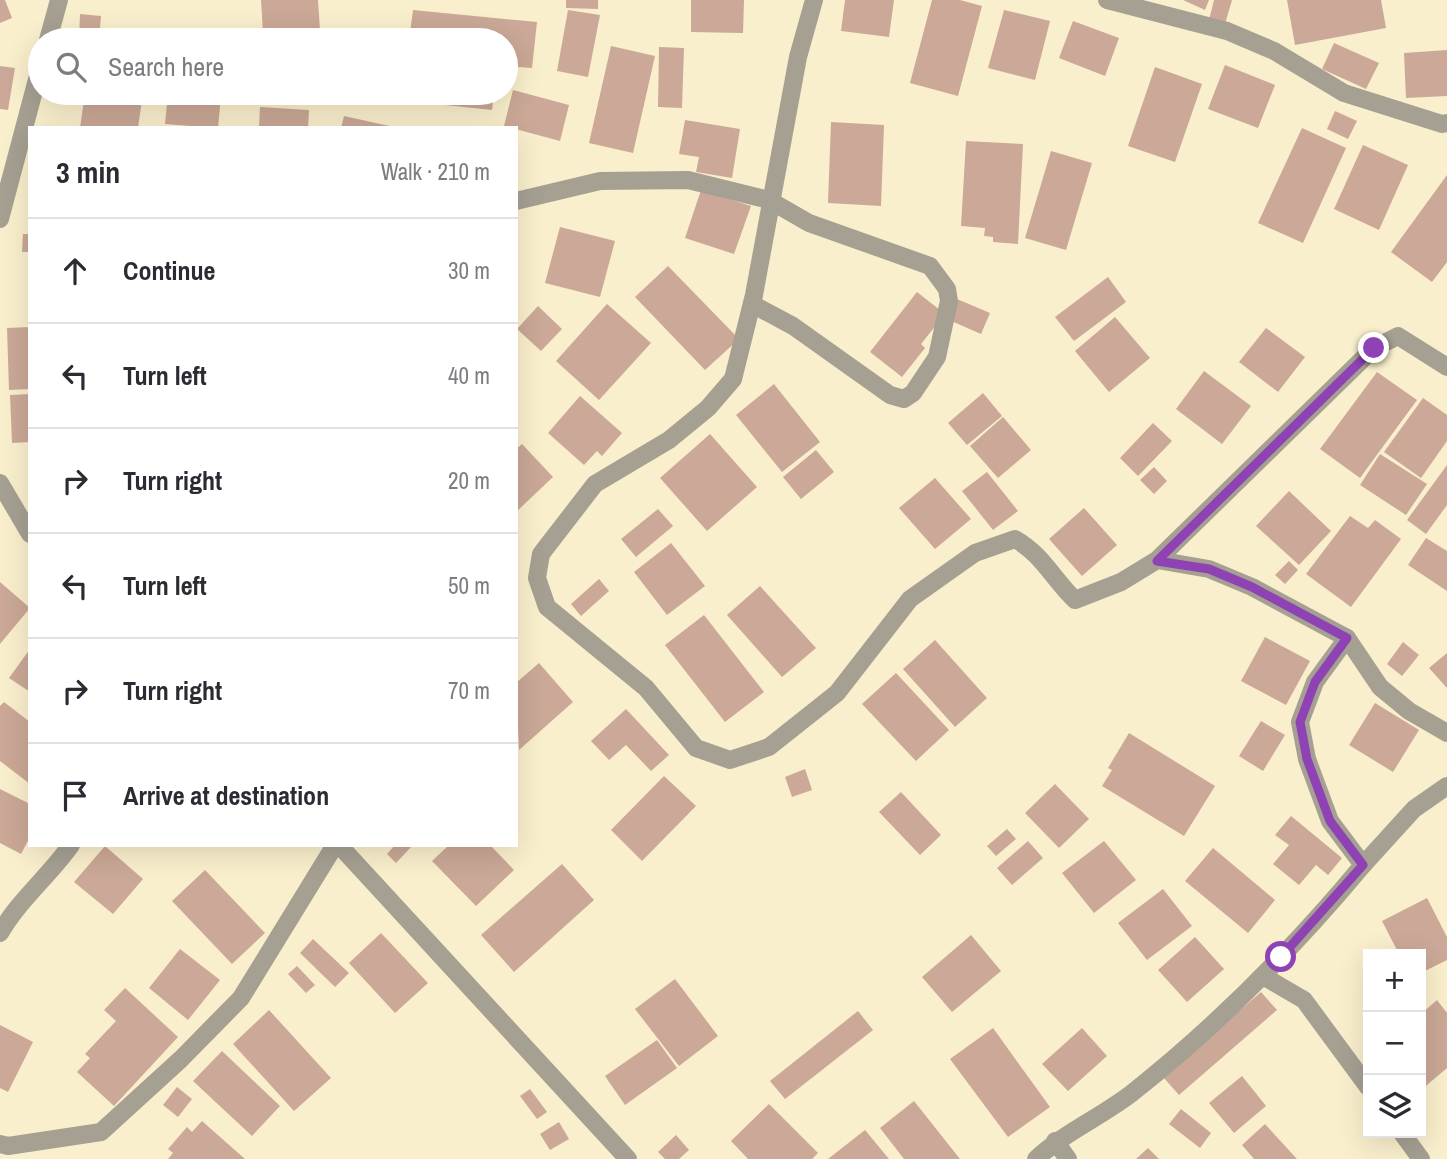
<!DOCTYPE html>
<meta charset="utf-8">
<style>
:root{--surface:#fff;--page:#f2f2f3;--text:#2b2b33;--muted:#7c7c81;--line:#e1e1e2}
body{margin:0;font-family:"Archivo Narrow",sans-serif;background:var(--page);color:var(--text)}
.controls{position:absolute;right:21px;bottom:21px;display:grid;overflow:hidden;border-radius:0px;box-shadow:0 7px 28px #0002}
.controls button{width:63px;height:63px;display:grid;place-items:center;padding:0;border:0;border-bottom:2px solid var(--line);background:var(--surface);color:var(--text);font:35px sans-serif}
.stop{position:absolute;width:21px;height:21px;margin:-16px;border:5px solid #8f42b3;border-radius:50%;background:#fff}
.stop.end{background:#8f42b3;border-color:#fff;box-shadow:0 2px 7px #0008}
.list{margin:0;padding:0;list-style:none}
h2{display:flex;justify-content:space-between;align-items:center;height:91px;margin:0;padding:0 28px;font-size:30px}
h2 small{font-size:23px;font-weight:400;color:var(--muted)}
.list li{display:grid;grid-template-columns:46px 1fr auto;gap:21px;align-items:center;box-sizing:border-box;height:105px;padding:0 28px;border-top:2px solid var(--line)}
.list b{display:block;font-size:26px;white-space:nowrap}
.list em{font-size:23px;font-style:normal;color:var(--muted)}
.icon{flex:none;width:38px;height:38px;fill:none;stroke:currentColor;stroke-width:2;stroke-linecap:round;stroke-linejoin:round}
.map{position:relative;flex:none;width:1447px;height:1159px;overflow:hidden}
.search{position:absolute;background:var(--surface);box-shadow:0 7px 28px #0002;left:28px;top:28px;width:490px;height:77px;display:flex;align-items:center;gap:18px;box-sizing:border-box;padding:0 24px;border-radius:38px;color:var(--muted);font-size:26px}
.panel{position:absolute;background:var(--surface);box-shadow:0 7px 28px #0002;left:28px;top:126px;width:490px;height:721px;border-radius:0px}
.map>svg:first-child{display:block}
</style>
<div class="map">
<svg width="1447" height="1159" viewBox="0 0 1447 1159">
<rect width="100%" height="100%" fill="#faefcc"/>
<g fill="#cba897">
<polygon points="0,0 5,0 12,18 0,23"/>
<polygon points="261,0 318,0 320,30 263,33"/>
<polygon points="566,0 598,0 598,9 566,8"/>
<polygon points="691,0 744,0 743,33 691,32"/>
<polygon points="845,0 894,0 889,37 841,31"/>
<polygon points="932,0 960,0 982,6 958,96 910,83"/>
<polygon points="1183,0 1209,0 1205,10"/>
<polygon points="1214,0 1232,0 1225,24 1209,20"/>
<polygon points="1287,0 1381,0 1386,28 1295,45"/>
<polygon points="413,10 537,22 532,68 506,66 506,40 478,40 479,33 467,32 466,40 409,40"/>
<polygon points="568,10 600,15 588,77 557,71"/>
<polygon points="1004,10 1050,21 1035,80 988,68"/>
<polygon points="80,14 101,16 99,40 79,40"/>
<polygon points="1073,21 1119,38 1105,76 1059,58"/>
<polygon points="170,34 208,39 208,40 170,40"/>
<polygon points="1334,43 1379,63 1366,89 1322,69"/>
<polygon points="611,46 655,56 633,153 589,143"/>
<polygon points="659,47 684,48 682,108 658,107"/>
<polygon points="1447,50 1447,96 1406,98 1404,53"/>
<polygon points="1225,65 1275,85 1258,128 1208,109"/>
<polygon points="0,66 15,68 8,110 0,109"/>
<polygon points="1155,67 1202,84 1175,162 1128,146"/>
<polygon points="513,90 569,105 560,141 504,126"/>
<polygon points="85,93 143,93 138,128 80,128"/>
<polygon points="168,93 221,96 218,128 165,124"/>
<polygon points="366,93 401,93 400,99"/>
<polygon points="427,93 494,93 492,110 426,103"/>
<polygon points="260,107 309,110 308,128 259,128"/>
<polygon points="1335,111 1357,121 1348,139 1327,129"/>
<polygon points="344,116 394,127 394,128 341,128"/>
<polygon points="685,120 740,129 732,178 696,172 699,157 679,154"/>
<polygon points="831,122 884,125 881,206 828,203"/>
<polygon points="1302,128 1346,148 1303,243 1258,223"/>
<polygon points="966,141 1023,144 1018,244 993,242 993,237 984,236 985,228 961,226"/>
<polygon points="1363,145 1408,165 1379,230 1334,209"/>
<polygon points="1051,151 1092,163 1066,250 1025,238"/>
<polygon points="1447,175 1447,262 1432,282 1391,252"/>
<polygon points="701,190 751,206 734,254 685,238"/>
<polygon points="560,227 615,241 600,297 545,283"/>
<polygon points="23,234 30,234 30,252 22,252"/>
<polygon points="668,266 739,339 705,370 635,297"/>
<polygon points="1108,277 1126,302 1074,341 1055,317"/>
<polygon points="917,292 945,314 921,344 925,348 902,377 870,352"/>
<polygon points="957,299 990,313 981,334 949,320"/>
<polygon points="607,304 651,343 599,400 556,361"/>
<polygon points="538,306 562,329 541,351 517,329"/>
<polygon points="1115,317 1150,358 1109,392 1075,351"/>
<polygon points="30,327 30,389 9,390 7,328"/>
<polygon points="1266,328 1305,357 1278,392 1239,362"/>
<polygon points="1204,371 1251,406 1222,444 1176,409"/>
<polygon points="1377,372 1417,400 1360,478 1320,449"/>
<polygon points="774,384 820,442 782,472 736,415"/>
<polygon points="983,393 1002,416 967,445 948,423"/>
<polygon points="30,394 30,442 12,443 10,395"/>
<polygon points="580,396 622,433 602,456 597,451 584,465 548,433"/>
<polygon points="1423,398 1447,415 1447,441 1421,478 1384,452"/>
<polygon points="1003,417 1031,450 998,478 970,446"/>
<polygon points="1153,423 1172,441 1138,476 1120,458"/>
<polygon points="710,434 757,487 707,531 660,478"/>
<polygon points="522,444 553,477 516,512 516,449"/>
<polygon points="816,450 834,472 801,499 783,477"/>
<polygon points="1380,454 1427,484 1406,515 1360,485"/>
<polygon points="1447,465 1447,505 1426,534 1407,520"/>
<polygon points="1154,467 1167,481 1154,494 1140,480"/>
<polygon points="987,472 1018,511 993,530 962,491"/>
<polygon points="935,478 971,519 935,549 899,508"/>
<polygon points="1289,491 1331,531 1299,565 1256,526"/>
<polygon points="1084,508 1117,545 1082,576 1049,539"/>
<polygon points="658,509 673,526 636,557 621,539"/>
<polygon points="1350,516 1368,528 1375,520 1401,539 1351,607 1306,574"/>
<polygon points="1426,538 1447,551 1447,591 1408,565"/>
<polygon points="671,543 705,586 667,615 634,572"/>
<polygon points="1289,561 1298,570 1285,584 1275,575"/>
<polygon points="599,579 609,591 581,616 571,604"/>
<polygon points="0,582 30,608 0,644"/>
<polygon points="760,586 816,648 782,677 727,615"/>
<polygon points="704,615 764,692 725,722 665,645"/>
<polygon points="1265,637 1310,661 1286,705 1241,681"/>
<polygon points="935,640 987,698 955,727 903,669"/>
<polygon points="1403,642 1419,655 1402,676 1387,664"/>
<polygon points="30,649 30,692 9,678"/>
<polygon points="1447,653 1447,688 1429,668"/>
<polygon points="539,663 573,702 519,750 516,683"/>
<polygon points="896,673 949,730 916,761 862,704"/>
<polygon points="4,702 30,722 30,784 0,761 0,706"/>
<polygon points="1375,703 1419,730 1393,772 1349,745"/>
<polygon points="626,709 669,755 651,771 626,745 609,760 591,741"/>
<polygon points="1261,721 1285,735 1263,771 1239,756"/>
<polygon points="1129,733 1215,786 1184,836 1102,786 1112,770 1108,768"/>
<polygon points="805,769 812,790 792,797 785,777"/>
<polygon points="664,776 696,806 642,861 611,830"/>
<polygon points="1055,784 1089,819 1059,848 1025,813"/>
<polygon points="0,789 30,804 30,837 21,854 0,843"/>
<polygon points="901,792 941,835 920,855 879,812"/>
<polygon points="1291,816 1342,858 1328,875 1316,865 1299,885 1273,864 1289,845 1275,835"/>
<polygon points="1007,829 1016,839 996,856 987,846"/>
<polygon points="1028,841 1043,858 1012,885 997,868"/>
<polygon points="1104,841 1136,880 1094,913 1062,873"/>
<polygon points="395,845 413,845 396,863 387,854"/>
<polygon points="449,845 490,845 514,870 476,906 432,861"/>
<polygon points="105,846 143,879 113,914 74,882"/>
<polygon points="1213,848 1275,900 1248,933 1185,881"/>
<polygon points="562,864 594,900 514,972 481,935"/>
<polygon points="205,870 265,933 232,964 172,901"/>
<polygon points="1163,889 1192,926 1147,960 1118,923"/>
<polygon points="1427,898 1447,937 1447,960 1421,973 1421,954 1399,954 1382,921"/>
<polygon points="381,933 428,983 395,1013 349,963"/>
<polygon points="971,935 1001,971 952,1012 922,977"/>
<polygon points="1195,937 1224,969 1187,1002 1158,970"/>
<polygon points="313,939 349,973 335,987 300,953"/>
<polygon points="180,949 220,980 188,1020 149,988"/>
<polygon points="297,966 315,985 306,993 288,974"/>
<polygon points="675,979 718,1036 679,1066 635,1009"/>
<polygon points="125,988 178,1037 114,1106 77,1072 90,1058 85,1054 116,1021 104,1010"/>
<polygon points="1261,992 1277,1010 1179,1095 1163,1077"/>
<polygon points="1437,1000 1447,1013 1447,1068 1421,1090 1421,1014"/>
<polygon points="269,1010 331,1078 294,1111 233,1044"/>
<polygon points="858,1011 873,1030 785,1099 770,1081"/>
<polygon points="0,1025 33,1042 8,1092 0,1088"/>
<polygon points="993,1028 1050,1107 1008,1137 950,1059"/>
<polygon points="1082,1028 1107,1056 1068,1091 1042,1064"/>
<polygon points="657,1040 677,1068 625,1105 605,1076"/>
<polygon points="222,1051 280,1106 252,1136 193,1081"/>
<polygon points="1242,1076 1266,1106 1234,1133 1209,1103"/>
<polygon points="177,1087 192,1099 178,1117 163,1105"/>
<polygon points="530,1089 547,1112 537,1119 520,1096"/>
<polygon points="914,1101 960,1159 904,1159 880,1128"/>
<polygon points="769,1104 818,1153 812,1159 748,1159 731,1141"/>
<polygon points="1181,1109 1211,1133 1200,1148 1169,1124"/>
<polygon points="202,1121 245,1159 168,1159 173,1153 168,1149 187,1127 192,1132"/>
<polygon points="559,1122 569,1139 550,1150 540,1134"/>
<polygon points="1265,1124 1297,1159 1254,1159 1242,1145"/>
<polygon points="865,1130 889,1159 828,1159"/>
<polygon points="676,1135 689,1150 679,1159 665,1159 658,1152"/>
<polygon points="1148,1148 1159,1159 1136,1159"/>
</g>
<g fill="none" stroke-linecap="round" stroke-linejoin="round">
<g stroke="#a5a092" stroke-width="18">
<path d="M814,0L798,57L754,295L733,379L708,408L669,440L595,484L541,554L537,578L547,607L646,688L696,748L730,760L769,747L837,693L910,599L975,553L1015,539C1042,554 1053,579 1075,600L1121,582L1157,560L1374,348L1398,336L1447,367"/>
<polyline points="1107,0 1227,31 1274,51 1344,93 1442,124 1447,123"/>
<polyline points="48,40 59,0"/>
<polyline points="516,201 600,181 688,180 769,200 809,223 930,266 947,289 949,301 937,357 913,393 904,399 890,395 793,326 752,304"/>
<polyline points="0,219 40,68"/>
<polyline points="0,483 30,534"/>
<polyline points="1157,560 1209,569 1252,587 1347,638 1380,687 1409,711 1447,733"/>
<polyline points="339,845 628,1159"/>
<polyline points="1363,865 1414,809 1447,786"/>
<path d="M0,933C19,900 49,876 71,845"/>
<polyline points="1263,976 1304,1000 1368,1087"/>
<polyline points="1402,1133 1421,1159"/>
<polyline points="1055,1141 1068,1159"/>
<polyline points="0,1144 8,1146 101,1132 181,1059 241,998 335,845"/>
<path d="M1036,1159C1065,1132 1101,1117 1132,1093C1218,1025 1293,949 1363,865L1330,821L1307,759L1300,722L1315,682L1347,638"/>
</g>
</g>
<g fill="none" stroke-linecap="round" stroke-linejoin="round">
<polyline stroke="#8f42b3" stroke-width="9" points="1281,957 1363,865 1330,821 1307,759 1300,722 1315,682 1347,638 1252,587 1209,569 1157,561 1374,348"/>
</g>
</svg>
<div class="controls">
<button>+</button>
<button>−</button>
<button><svg class="icon" aria-label="layers" viewBox="0 0 24 24"><path d="M12 4l9 5-9 5-9-5zM3 14l9 5 9-5"/></svg></button>
</div>
<div class="stop" style="left:1281px;top:957px"></div>
<div class="stop end" style="left:1374px;top:348px"></div>
<div class="search"><svg class="icon" aria-label="search" viewBox="0 0 24 24"><circle cx="10" cy="10" r="6"/><path d="M15 15l6 6"/></svg>Search here</div>
<section class="panel">
<h2>3 min<small>Walk · 210 m</small></h2>
<ul class="list">
<li><svg class="icon" aria-label="ahead" viewBox="0 0 24 24"><path d="M12 20V5M6 11l6-6 6 6"/></svg><div><b>Continue</b></div><em>30 m</em></li>
<li><svg class="icon" aria-label="left" viewBox="0 0 24 24"><path d="M17 20v-9H6M10 6l-5 5 5 5"/></svg><div><b>Turn left</b></div><em>40 m</em></li>
<li><svg class="icon" aria-label="right" viewBox="0 0 24 24"><path d="M7 20v-9h11M14 6l5 5-5 5"/></svg><div><b>Turn right</b></div><em>20 m</em></li>
<li><svg class="icon" aria-label="left" viewBox="0 0 24 24"><path d="M17 20v-9H6M10 6l-5 5 5 5"/></svg><div><b>Turn left</b></div><em>50 m</em></li>
<li><svg class="icon" aria-label="right" viewBox="0 0 24 24"><path d="M7 20v-9h11M14 6l5 5-5 5"/></svg><div><b>Turn right</b></div><em>70 m</em></li>
<li><svg class="icon" aria-label="arrive" viewBox="0 0 24 24"><path d="M6 21V4h12l-3 4 3 4H6"/></svg><div><b>Arrive at destination</b></div></li>
</ul>
</section>
</div>
